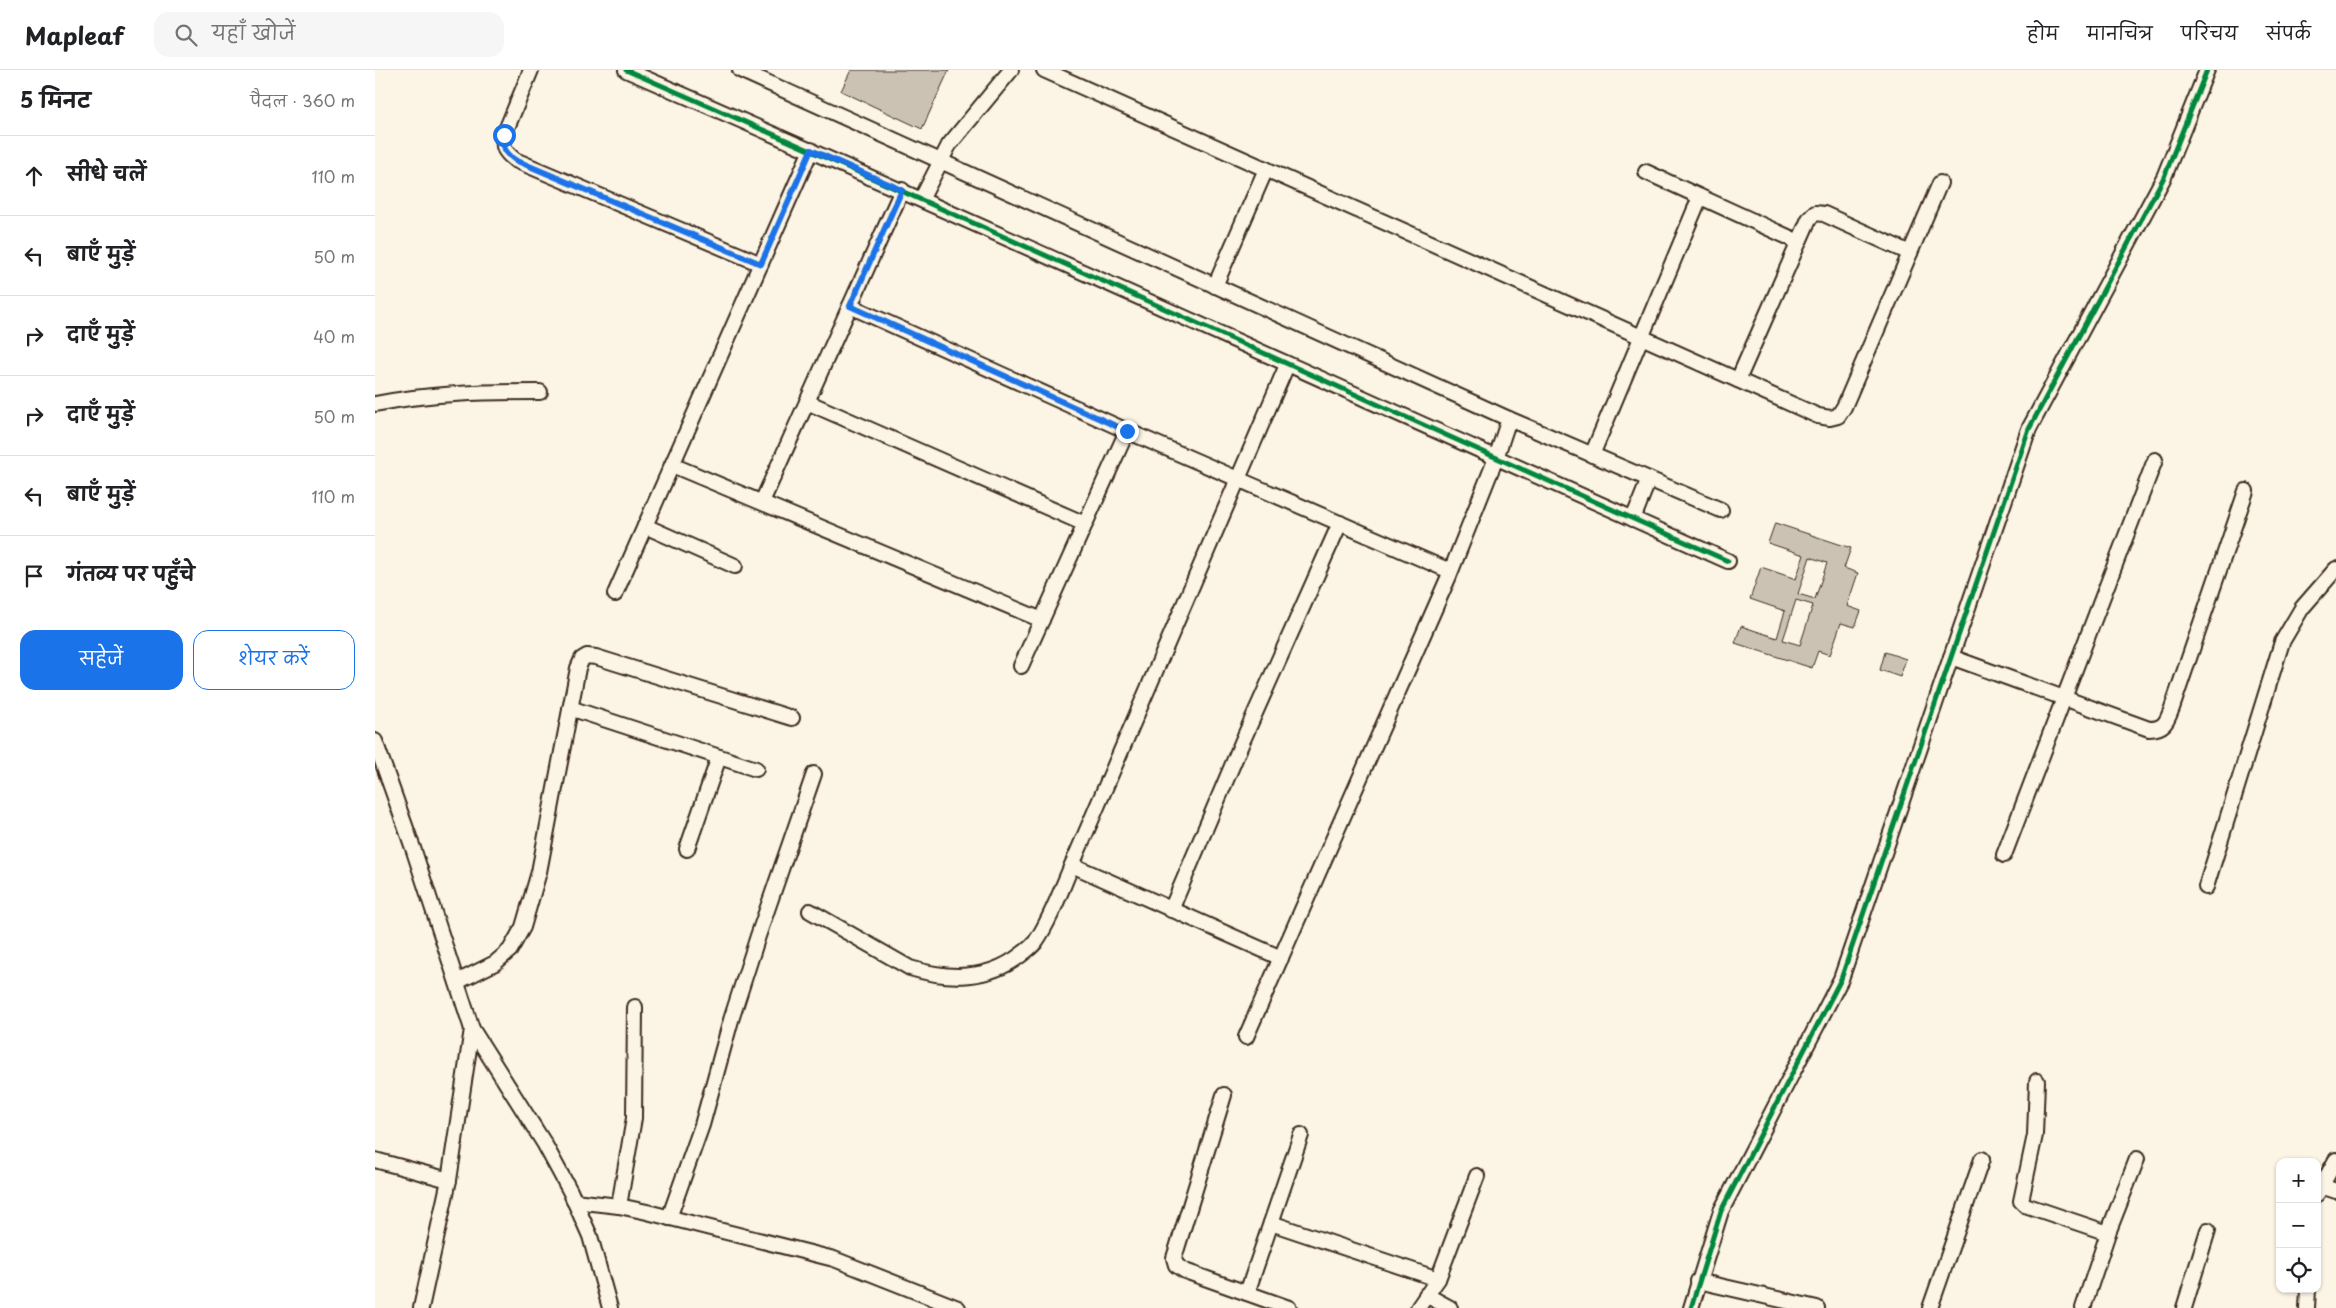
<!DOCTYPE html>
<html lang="hi">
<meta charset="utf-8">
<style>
:root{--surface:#fff;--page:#f6f6f6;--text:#202124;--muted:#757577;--line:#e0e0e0;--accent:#1a73e8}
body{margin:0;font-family:"Playpen Sans","Playpen Sans Deva",sans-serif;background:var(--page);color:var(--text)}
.controls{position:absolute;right:15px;bottom:15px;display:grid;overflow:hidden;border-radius:10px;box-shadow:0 1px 4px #0004}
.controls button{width:45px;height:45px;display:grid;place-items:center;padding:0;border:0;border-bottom:1px solid var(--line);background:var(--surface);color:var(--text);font:25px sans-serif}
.stop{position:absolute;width:15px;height:15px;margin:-11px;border:4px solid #1a73e8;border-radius:50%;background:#fff}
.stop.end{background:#1a73e8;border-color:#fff;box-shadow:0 1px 5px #0008}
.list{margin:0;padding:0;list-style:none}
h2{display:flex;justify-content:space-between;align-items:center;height:65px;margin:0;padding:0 20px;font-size:21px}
h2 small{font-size:16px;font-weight:400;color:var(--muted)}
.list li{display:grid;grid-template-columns:32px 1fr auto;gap:15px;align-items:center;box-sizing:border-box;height:80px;padding:0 20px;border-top:1px solid var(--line)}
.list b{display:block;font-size:19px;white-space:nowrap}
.list em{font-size:16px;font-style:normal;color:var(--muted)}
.actions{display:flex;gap:10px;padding:15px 20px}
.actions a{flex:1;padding:11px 0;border:1px solid var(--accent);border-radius:15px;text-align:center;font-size:18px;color:var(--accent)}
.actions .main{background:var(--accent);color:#fff}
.icon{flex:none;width:28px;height:28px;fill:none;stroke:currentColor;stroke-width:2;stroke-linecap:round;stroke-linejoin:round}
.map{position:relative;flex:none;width:1961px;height:1238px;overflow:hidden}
header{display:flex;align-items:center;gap:30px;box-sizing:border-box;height:70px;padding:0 25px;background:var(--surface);border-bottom:1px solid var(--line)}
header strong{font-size:24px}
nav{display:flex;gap:28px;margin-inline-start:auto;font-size:18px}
.search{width:350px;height:45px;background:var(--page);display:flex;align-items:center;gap:12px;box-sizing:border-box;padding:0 18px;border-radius:15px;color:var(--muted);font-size:19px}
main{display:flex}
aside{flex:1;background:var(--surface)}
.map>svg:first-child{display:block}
</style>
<header>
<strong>Mapleaf</strong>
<div class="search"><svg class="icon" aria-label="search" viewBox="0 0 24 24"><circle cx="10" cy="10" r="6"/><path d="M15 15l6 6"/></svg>यहाँ खोजें</div>
<nav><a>होम</a><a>मानचित्र</a><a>परिचय</a><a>संपर्क</a></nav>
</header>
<main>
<aside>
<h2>5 मिनट<small>पैदल · 360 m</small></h2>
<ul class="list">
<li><svg class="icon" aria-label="ahead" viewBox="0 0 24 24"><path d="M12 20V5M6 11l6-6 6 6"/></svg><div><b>सीधे चलें</b></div><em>110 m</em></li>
<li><svg class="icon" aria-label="left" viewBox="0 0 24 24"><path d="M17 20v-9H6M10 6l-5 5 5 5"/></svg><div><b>बाएँ मुड़ें</b></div><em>50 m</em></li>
<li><svg class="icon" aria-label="right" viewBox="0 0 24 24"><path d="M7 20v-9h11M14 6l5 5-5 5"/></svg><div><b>दाएँ मुड़ें</b></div><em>40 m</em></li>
<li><svg class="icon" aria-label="right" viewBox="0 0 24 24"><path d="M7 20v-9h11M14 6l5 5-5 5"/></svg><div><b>दाएँ मुड़ें</b></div><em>50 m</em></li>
<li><svg class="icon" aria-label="left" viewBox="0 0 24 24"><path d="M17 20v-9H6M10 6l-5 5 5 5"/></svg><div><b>बाएँ मुड़ें</b></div><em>110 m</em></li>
<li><svg class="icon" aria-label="arrive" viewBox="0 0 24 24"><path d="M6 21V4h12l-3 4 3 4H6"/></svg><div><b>गंतव्य पर पहुँचे</b></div></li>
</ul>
<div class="actions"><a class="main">सहेजें</a><a>शेयर करें</a></div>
</aside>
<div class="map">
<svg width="1961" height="1238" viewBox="0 0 1961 1238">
<rect width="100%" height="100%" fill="#fcf5e5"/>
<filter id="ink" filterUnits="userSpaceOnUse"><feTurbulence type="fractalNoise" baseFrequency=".02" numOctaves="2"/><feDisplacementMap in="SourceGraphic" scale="10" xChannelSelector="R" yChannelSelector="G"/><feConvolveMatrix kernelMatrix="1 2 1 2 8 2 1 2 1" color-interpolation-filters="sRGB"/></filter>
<g filter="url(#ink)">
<g fill="#ccc2b3" stroke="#3b2a1e" fill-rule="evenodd">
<polygon points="476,0 574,0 547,59 466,21"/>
<path d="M1400,453L1476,478L1469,498L1483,503L1472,536L1486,541L1480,557L1466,553L1455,585L1443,581L1437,598L1360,573L1366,556L1402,568L1410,541L1375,529L1386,497L1421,509L1429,485L1393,473ZM1435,487L1452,493L1440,529L1423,524ZM1421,530L1438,535L1425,575L1408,570Z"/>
<polygon points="1510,582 1531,589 1525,607 1505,600"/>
</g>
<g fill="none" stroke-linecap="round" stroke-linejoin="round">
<defs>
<g id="street">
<path d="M156,0L129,65C127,78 130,82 140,90L386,194"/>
<path d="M251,0C620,160 985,328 1353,491"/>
<polyline points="365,0 1134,349 1346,440"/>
<polyline points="669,0 1443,346 1455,348 1463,346 1469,337 1565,113"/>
<polyline points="1271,102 1424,172"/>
<polyline points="547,128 574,75 636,0"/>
<polyline points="840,216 891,99"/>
<polyline points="475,236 752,361 1075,501"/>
<polyline points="1363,310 1434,149 1440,143 1449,144 1535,183"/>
<polyline points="432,332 710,454"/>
<path d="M0,334C55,323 110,322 165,322"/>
<polyline points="1217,385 1325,127"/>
<polyline points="297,395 667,550"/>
<polyline points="387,432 527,120"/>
<polyline points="1258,449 1274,409"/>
<polyline points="270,456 360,496"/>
<polyline points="240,524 436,80"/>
<path d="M1576,587L1774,659C1790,659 1792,651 1797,638L1871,421"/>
<polyline points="646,596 752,361"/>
<polyline points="195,638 381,699"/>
<polyline points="0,671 39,781 97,959 169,1073 195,1121 215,1166 235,1238"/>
<polyline points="312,779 344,687"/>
<polyline points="1629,785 1780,390"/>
<polyline points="697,795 906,888"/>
<polyline points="1831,817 1907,572 1927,538 1961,499"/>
<polyline points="796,840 868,670 965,453"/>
<path d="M435,841L535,898C574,910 615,910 647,884C652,880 658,876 661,871C676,849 686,820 697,795L912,295"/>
<polyline points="82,912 120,893 135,880 148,857 164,802 203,598 207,589 212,586 221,587 417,648"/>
<polyline points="871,967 1074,506 1121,388 1134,349"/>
<polyline points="1662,1011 1660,1065 1646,1131 1650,1135 1733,1163"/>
<polyline points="849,1025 799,1188 801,1195 810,1201 914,1238"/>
<polyline points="0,1090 74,1110"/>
<polyline points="1946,1116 1961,1121"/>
<polyline points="1942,1124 1961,1090"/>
<polyline points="199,1131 244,1136 272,1142 459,1189 583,1238"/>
<polyline points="244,1136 259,1048 260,937"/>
<polyline points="294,1148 327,1055 356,950 383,866 439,704"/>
<polyline points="896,1153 1063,1209"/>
<polyline points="1323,1211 1442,1238"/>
<polyline points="872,1223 926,1065"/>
<polyline points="1051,1225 1075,1238"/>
<polyline points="46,1238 74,1110 97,959"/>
<polyline points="1043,1238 1063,1209 1102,1106"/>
<polyline points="1316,1238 1346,1141 1466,909 1654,359 1789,107 1832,0"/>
<polyline points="1555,1238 1607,1089"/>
<polyline points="1708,1238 1733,1163 1762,1089"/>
<polyline points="1809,1238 1833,1160"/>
<polyline points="1932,1238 1933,1219"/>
</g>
</defs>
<use href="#street" stroke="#3b2a1e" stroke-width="18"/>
<use href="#street" stroke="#fcf5e5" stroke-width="14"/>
<defs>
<g id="cycleway">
<path d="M251,0C620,160 985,328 1353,491"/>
<polyline points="1316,1238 1346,1141 1466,909 1654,359 1789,107 1832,0"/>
</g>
</defs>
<use href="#cycleway" stroke="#fcf5e5" stroke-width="8"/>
<use href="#cycleway" stroke="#00873e" stroke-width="5"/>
</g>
</g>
<g fill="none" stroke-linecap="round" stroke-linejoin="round" filter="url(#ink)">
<path stroke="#1a73e8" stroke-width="6" d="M129,65C127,78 130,82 140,90L386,194L436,80L527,120L475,236L752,361"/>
</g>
</svg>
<div class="controls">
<button>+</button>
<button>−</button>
<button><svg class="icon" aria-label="locate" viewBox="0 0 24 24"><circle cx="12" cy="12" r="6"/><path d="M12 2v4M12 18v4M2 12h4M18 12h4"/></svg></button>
</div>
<div class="stop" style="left:129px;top:65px"></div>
<div class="stop end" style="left:752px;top:361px"></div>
</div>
</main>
